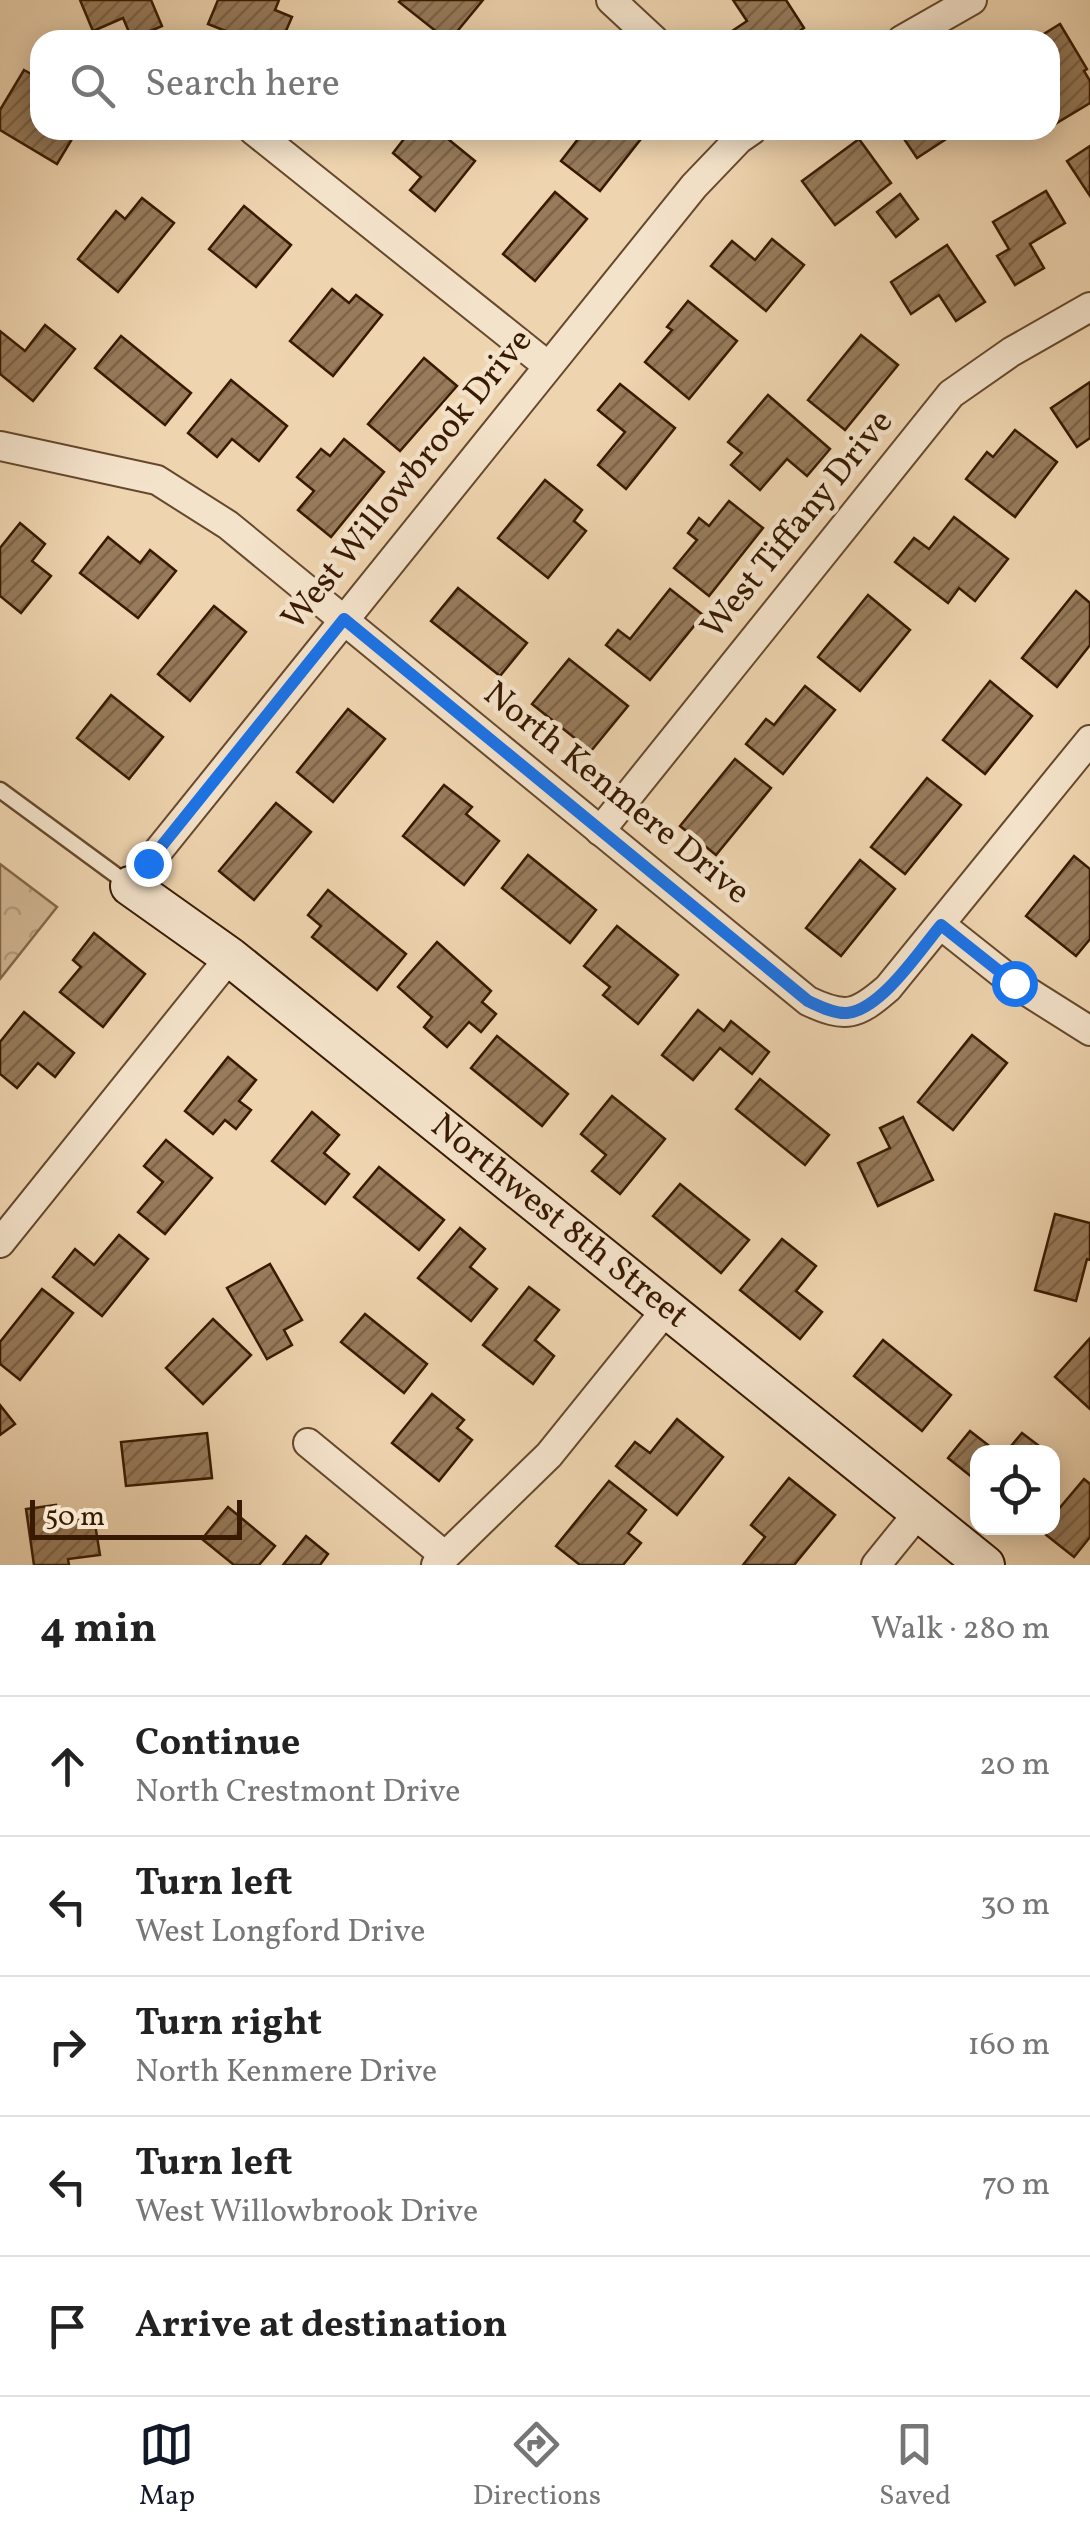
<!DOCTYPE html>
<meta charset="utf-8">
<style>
:root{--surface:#fff;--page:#f6f6f6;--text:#222;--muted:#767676;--line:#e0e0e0;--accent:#111827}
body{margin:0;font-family:Vollkorn,serif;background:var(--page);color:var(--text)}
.controls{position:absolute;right:30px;bottom:30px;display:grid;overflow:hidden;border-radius:20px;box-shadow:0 5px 25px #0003}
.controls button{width:90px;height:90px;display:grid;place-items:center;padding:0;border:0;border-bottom:2px solid var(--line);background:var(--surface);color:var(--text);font:50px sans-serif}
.scale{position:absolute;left:30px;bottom:25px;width:212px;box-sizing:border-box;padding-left:10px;border:5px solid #381a01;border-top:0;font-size:28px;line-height:35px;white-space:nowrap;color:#381a01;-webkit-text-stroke:8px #f4e3cb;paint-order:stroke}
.stop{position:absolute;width:30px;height:30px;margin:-22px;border:8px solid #1a73e8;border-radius:50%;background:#fff}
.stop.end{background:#1a73e8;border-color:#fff;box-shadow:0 2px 10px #0008}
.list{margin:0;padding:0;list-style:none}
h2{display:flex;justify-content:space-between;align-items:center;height:130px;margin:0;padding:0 40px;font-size:42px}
h2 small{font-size:32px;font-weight:400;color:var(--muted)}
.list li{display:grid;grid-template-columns:65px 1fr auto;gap:30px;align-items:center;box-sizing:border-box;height:140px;padding:0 40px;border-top:2px solid var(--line)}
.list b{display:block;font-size:38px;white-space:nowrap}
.list p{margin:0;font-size:32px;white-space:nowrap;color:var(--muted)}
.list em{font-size:32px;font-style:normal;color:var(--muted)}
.icon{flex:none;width:55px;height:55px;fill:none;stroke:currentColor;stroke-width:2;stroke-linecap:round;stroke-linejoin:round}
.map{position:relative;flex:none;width:1090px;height:1565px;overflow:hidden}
.search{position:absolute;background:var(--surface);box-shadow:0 5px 25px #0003;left:30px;right:30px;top:30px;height:110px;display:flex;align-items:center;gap:25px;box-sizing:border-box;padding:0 35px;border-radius:30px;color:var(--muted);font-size:38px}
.sheet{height:830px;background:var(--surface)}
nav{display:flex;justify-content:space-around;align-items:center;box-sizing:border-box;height:140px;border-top:2px solid var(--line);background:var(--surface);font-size:28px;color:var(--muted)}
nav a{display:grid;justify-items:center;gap:5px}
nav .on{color:var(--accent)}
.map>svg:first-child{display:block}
</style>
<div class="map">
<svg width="1090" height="1565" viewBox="0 0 1090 1565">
<defs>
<pattern id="park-crowns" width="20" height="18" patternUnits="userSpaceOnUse" patternTransform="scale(2.5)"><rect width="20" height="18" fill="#cfb491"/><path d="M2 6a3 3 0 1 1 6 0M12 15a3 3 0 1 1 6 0" fill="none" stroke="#b29a7b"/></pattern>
<pattern id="building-hatch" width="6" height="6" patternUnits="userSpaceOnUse" patternTransform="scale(2.5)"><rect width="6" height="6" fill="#977b5b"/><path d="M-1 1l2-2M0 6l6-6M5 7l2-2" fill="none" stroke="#7c6449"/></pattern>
</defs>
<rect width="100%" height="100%" fill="#eed4af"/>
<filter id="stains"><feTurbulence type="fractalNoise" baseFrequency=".002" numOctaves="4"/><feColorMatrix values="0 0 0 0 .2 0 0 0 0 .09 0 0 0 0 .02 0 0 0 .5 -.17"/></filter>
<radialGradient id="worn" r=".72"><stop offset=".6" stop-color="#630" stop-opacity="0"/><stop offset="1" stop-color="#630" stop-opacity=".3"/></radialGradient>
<polygon fill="url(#park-crowns)" stroke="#846749" stroke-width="2.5" points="0,864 57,907 0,979"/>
<g fill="url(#building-hatch)" stroke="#381a01" stroke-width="2.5">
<polygon points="80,0 151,0 162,26 132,39 123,18 93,31"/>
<polygon points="218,0 279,0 275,10 292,17 282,40 248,40 208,24"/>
<polygon points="401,0 483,0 450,40 447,40 399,2"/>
<polygon points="733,0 786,0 804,28 786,40 738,40 732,31 747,21"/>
<polygon points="1060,24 1087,69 1084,71 1090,81 1090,103 1050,127 1050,40 1034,40"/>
<polygon points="24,70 40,79 40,130 68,130 75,134 57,164 0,130 0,110"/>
<polygon points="411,130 437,130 475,161 435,211 410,190 421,177 393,153"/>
<polygon points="585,130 648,130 600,191 561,161"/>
<polygon points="898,130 960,130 917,158"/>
<polygon points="859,139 891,183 835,225 802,181"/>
<polygon points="1090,146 1090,196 1067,161"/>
<polygon points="1046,191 1065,223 1030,244 1044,268 1015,285 997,256 1009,249 993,222"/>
<polygon points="555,192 587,219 535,281 503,254"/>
<polygon points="900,194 918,219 896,237 877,212"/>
<polygon points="142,198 174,223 118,292 78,259 116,211 125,219"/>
<polygon points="244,206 291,245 256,287 209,249"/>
<polygon points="772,239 804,265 766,311 711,266 732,241 755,260"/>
<polygon points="947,245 985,302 956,321 939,295 911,314 891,282"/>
<polygon points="332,289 349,303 356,295 382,315 333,376 290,341"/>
<polygon points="688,301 737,341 689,399 645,362 672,330 667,327"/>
<polygon points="45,325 75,349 33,401 0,374 0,331 25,351"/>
<polygon points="861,335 898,365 845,430 808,400"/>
<polygon points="121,336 191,393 165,425 95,368"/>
<polygon points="424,358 457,386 400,451 368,424"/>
<polygon points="231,380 287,426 259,461 232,439 217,457 188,433"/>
<polygon points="1090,382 1090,438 1077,447 1051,408"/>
<polygon points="620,384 675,428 626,489 598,465 625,432 598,410"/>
<polygon points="768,395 830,449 807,476 787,459 760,490 731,465 742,453 728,442"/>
<polygon points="1015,430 1057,462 1015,517 966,479 987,452 993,457"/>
<polygon points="344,439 384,472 331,537 298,510 314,491 297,477 321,449 330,456"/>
<polygon points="545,480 582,510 574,521 586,531 548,578 498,538"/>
<polygon points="729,501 763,528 709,596 674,568 697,540 688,533 699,518 709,526"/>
<polygon points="954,517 1008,559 975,601 959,588 948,603 895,562 914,538 929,549"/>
<polygon points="20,523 45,544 32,561 51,576 21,613 0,596 0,548"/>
<polygon points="108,537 140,563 150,550 176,571 138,618 80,573"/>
<polygon points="458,588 527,643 500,676 431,621"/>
<polygon points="670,589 703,615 650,680 606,645 618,630 630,639"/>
<polygon points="1076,591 1090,603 1090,645 1057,687 1022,658"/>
<polygon points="868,595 910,630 860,691 818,657"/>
<polygon points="214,606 246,632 190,701 158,674"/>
<polygon points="569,659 628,706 591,751 532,704"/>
<polygon points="990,681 1032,716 985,774 943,740"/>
<polygon points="805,686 835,710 783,774 746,744 766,719 774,725"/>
<polygon points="111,695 163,737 129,779 77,738"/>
<polygon points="348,709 385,739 333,802 297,772"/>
<polygon points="735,759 771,788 716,855 680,826"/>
<polygon points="927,778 961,805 905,874 871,847"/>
<polygon points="444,785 472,807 466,814 499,841 464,885 403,836"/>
<polygon points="276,803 311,832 254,900 219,871"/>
<polygon points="528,855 596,910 570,943 502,888"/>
<polygon points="1074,856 1090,869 1090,939 1076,956 1026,916"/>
<polygon points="860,860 895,889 841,956 806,928"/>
<polygon points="328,890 406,954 377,990 312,937 321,926 308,915"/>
<polygon points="617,926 678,975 638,1024 603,995 610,987 584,966"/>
<polygon points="94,933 145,974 103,1027 60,992 81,967 73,960"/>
<polygon points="437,942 491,991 482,1002 496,1014 481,1032 469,1022 447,1047 424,1027 432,1017 398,987"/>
<polygon points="698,1010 724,1031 731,1021 769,1052 752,1074 720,1048 693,1080 662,1055"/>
<polygon points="24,1012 74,1053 55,1077 38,1063 17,1088 0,1074 0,1042"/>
<polygon points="972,1035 1007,1063 953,1130 918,1102"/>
<polygon points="497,1036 568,1094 542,1126 471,1068"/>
<polygon points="228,1057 256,1080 239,1101 251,1110 236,1129 225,1120 213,1134 185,1111"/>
<polygon points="760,1079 829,1135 805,1165 736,1109"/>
<polygon points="612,1096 665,1139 620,1194 592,1171 606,1155 581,1134"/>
<polygon points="312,1112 339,1135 324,1153 349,1174 325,1204 272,1161"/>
<polygon points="903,1117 933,1180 878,1206 858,1163 890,1148 880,1128"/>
<polygon points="166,1140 212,1178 165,1234 138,1212 163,1182 144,1166"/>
<polygon points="379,1167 444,1220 419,1250 354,1197"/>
<polygon points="680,1184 749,1240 721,1273 653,1216"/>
<polygon points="1055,1214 1090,1223 1090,1260 1087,1259 1076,1301 1035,1290"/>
<polygon points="460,1228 485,1249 470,1267 497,1289 471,1321 418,1278"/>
<polygon points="119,1235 148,1259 102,1316 53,1277 75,1249 94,1265"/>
<polygon points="782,1239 816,1266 796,1291 822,1312 800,1339 740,1290"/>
<polygon points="270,1264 302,1320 284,1330 292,1345 267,1359 227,1288"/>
<polygon points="529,1287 559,1310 535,1340 554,1356 533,1384 483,1345"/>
<polygon points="42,1289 73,1313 20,1380 0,1364 0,1342"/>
<polygon points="365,1314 427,1364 404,1393 341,1342"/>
<polygon points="213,1319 251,1355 203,1404 166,1368"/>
<polygon points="1090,1338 1090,1409 1055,1377"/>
<polygon points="883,1340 951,1395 922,1431 854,1376"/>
<polygon points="432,1394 464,1420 457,1428 472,1440 439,1481 392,1443"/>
<polygon points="0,1405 15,1424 0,1435"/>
<polygon points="677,1419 723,1457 677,1515 616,1466 635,1442 650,1453"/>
<polygon points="970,1431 997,1452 978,1452 978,1482 948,1458"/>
<polygon points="207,1433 212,1478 126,1486 121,1442"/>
<polygon points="1022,1433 1047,1452 1006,1452"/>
<polygon points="789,1478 835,1515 794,1565 743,1565 765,1537 751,1525"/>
<polygon points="1084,1479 1090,1484 1090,1537 1074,1557 1041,1531 1044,1528 1052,1528 1052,1517"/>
<polygon points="609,1481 646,1510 628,1533 641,1543 623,1565 580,1565 556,1546"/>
<polygon points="56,1505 59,1523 94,1518 100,1555 68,1559 69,1565 34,1565 26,1509"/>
<polygon points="228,1507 275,1546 259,1565 234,1565 202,1539"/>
<polygon points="306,1536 328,1554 320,1565 283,1565"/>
</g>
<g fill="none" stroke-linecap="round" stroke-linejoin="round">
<defs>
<polyline id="lane" points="0,790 128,884"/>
<g id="street">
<polyline points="611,0 654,40"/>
<polyline points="902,40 972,0"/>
<polyline points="253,130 548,366"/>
<path d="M0,446L157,480L228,525L808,1001C846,1019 857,1015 888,988L1090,740"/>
<polyline points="600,831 951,394 1011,352 1090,307"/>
<polyline points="130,886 694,186 739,139 752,130"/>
<polyline points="941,925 1014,983 1090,1031"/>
<polyline points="0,1243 230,957"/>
<polyline points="308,1443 444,1555"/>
<polyline points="436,1565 549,1455 666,1310"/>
<polyline points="876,1565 919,1512"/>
</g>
<g id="secondary">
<path id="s1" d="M130,886L230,957L985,1565"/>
</g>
</defs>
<use href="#lane" stroke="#66482c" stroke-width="19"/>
<use href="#street" stroke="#66482c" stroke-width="32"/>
<use href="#secondary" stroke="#381a01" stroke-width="42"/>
<use href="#lane" stroke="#f4e3cb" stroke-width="14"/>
<use href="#street" stroke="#f4e3cb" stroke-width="28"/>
<use href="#secondary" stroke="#f4e3cb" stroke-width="38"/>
</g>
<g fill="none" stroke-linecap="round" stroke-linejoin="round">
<path stroke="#1a73e8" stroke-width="12" d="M148,863L344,619L808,1001C819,1006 834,1014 847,1013C881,1010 920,950 941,925L1014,983"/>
</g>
<g text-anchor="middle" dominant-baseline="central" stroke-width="9" stroke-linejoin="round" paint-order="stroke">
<g font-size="35" fill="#381a01" stroke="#f4e3cb">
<text transform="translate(408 480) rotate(-51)">West Willowbrook Drive</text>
<text transform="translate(798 525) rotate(-51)">West Tiffany Drive</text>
<text transform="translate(616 794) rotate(39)">North Kenmere Drive</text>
<text stroke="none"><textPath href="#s1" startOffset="545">Northwest 8th Street</textPath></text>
</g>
</g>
<rect width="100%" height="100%" filter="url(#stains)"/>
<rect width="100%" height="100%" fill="url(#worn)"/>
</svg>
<div class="controls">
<button><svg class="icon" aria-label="locate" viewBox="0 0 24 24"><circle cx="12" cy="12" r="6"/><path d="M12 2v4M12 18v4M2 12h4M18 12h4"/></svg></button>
</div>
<div class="scale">50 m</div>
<div class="stop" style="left:1014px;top:983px"></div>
<div class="stop end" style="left:148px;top:863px"></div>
<div class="search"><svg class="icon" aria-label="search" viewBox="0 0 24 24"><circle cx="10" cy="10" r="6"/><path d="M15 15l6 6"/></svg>Search here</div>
</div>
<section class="sheet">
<h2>4 min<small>Walk · 280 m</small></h2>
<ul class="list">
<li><svg class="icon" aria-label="ahead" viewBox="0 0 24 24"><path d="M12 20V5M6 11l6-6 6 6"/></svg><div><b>Continue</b><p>North Crestmont Drive</p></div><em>20 m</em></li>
<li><svg class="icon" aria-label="left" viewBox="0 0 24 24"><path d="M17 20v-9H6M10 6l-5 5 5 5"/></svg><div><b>Turn left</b><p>West Longford Drive</p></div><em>30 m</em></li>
<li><svg class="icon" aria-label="right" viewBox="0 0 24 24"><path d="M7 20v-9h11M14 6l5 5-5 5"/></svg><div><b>Turn right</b><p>North Kenmere Drive</p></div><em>160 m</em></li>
<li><svg class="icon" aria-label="left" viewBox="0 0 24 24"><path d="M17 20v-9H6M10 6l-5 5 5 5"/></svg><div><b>Turn left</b><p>West Willowbrook Drive</p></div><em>70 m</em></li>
<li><svg class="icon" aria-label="arrive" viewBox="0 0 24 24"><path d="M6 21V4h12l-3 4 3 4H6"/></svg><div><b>Arrive at destination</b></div></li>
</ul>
</section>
<nav>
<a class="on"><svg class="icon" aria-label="map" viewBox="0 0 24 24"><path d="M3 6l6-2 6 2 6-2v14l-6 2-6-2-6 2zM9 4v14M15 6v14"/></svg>Map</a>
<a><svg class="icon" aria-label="directions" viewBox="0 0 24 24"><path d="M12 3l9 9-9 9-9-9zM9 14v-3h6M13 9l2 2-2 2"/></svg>Directions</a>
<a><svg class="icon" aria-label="saved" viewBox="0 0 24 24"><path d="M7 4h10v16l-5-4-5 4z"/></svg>Saved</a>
</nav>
